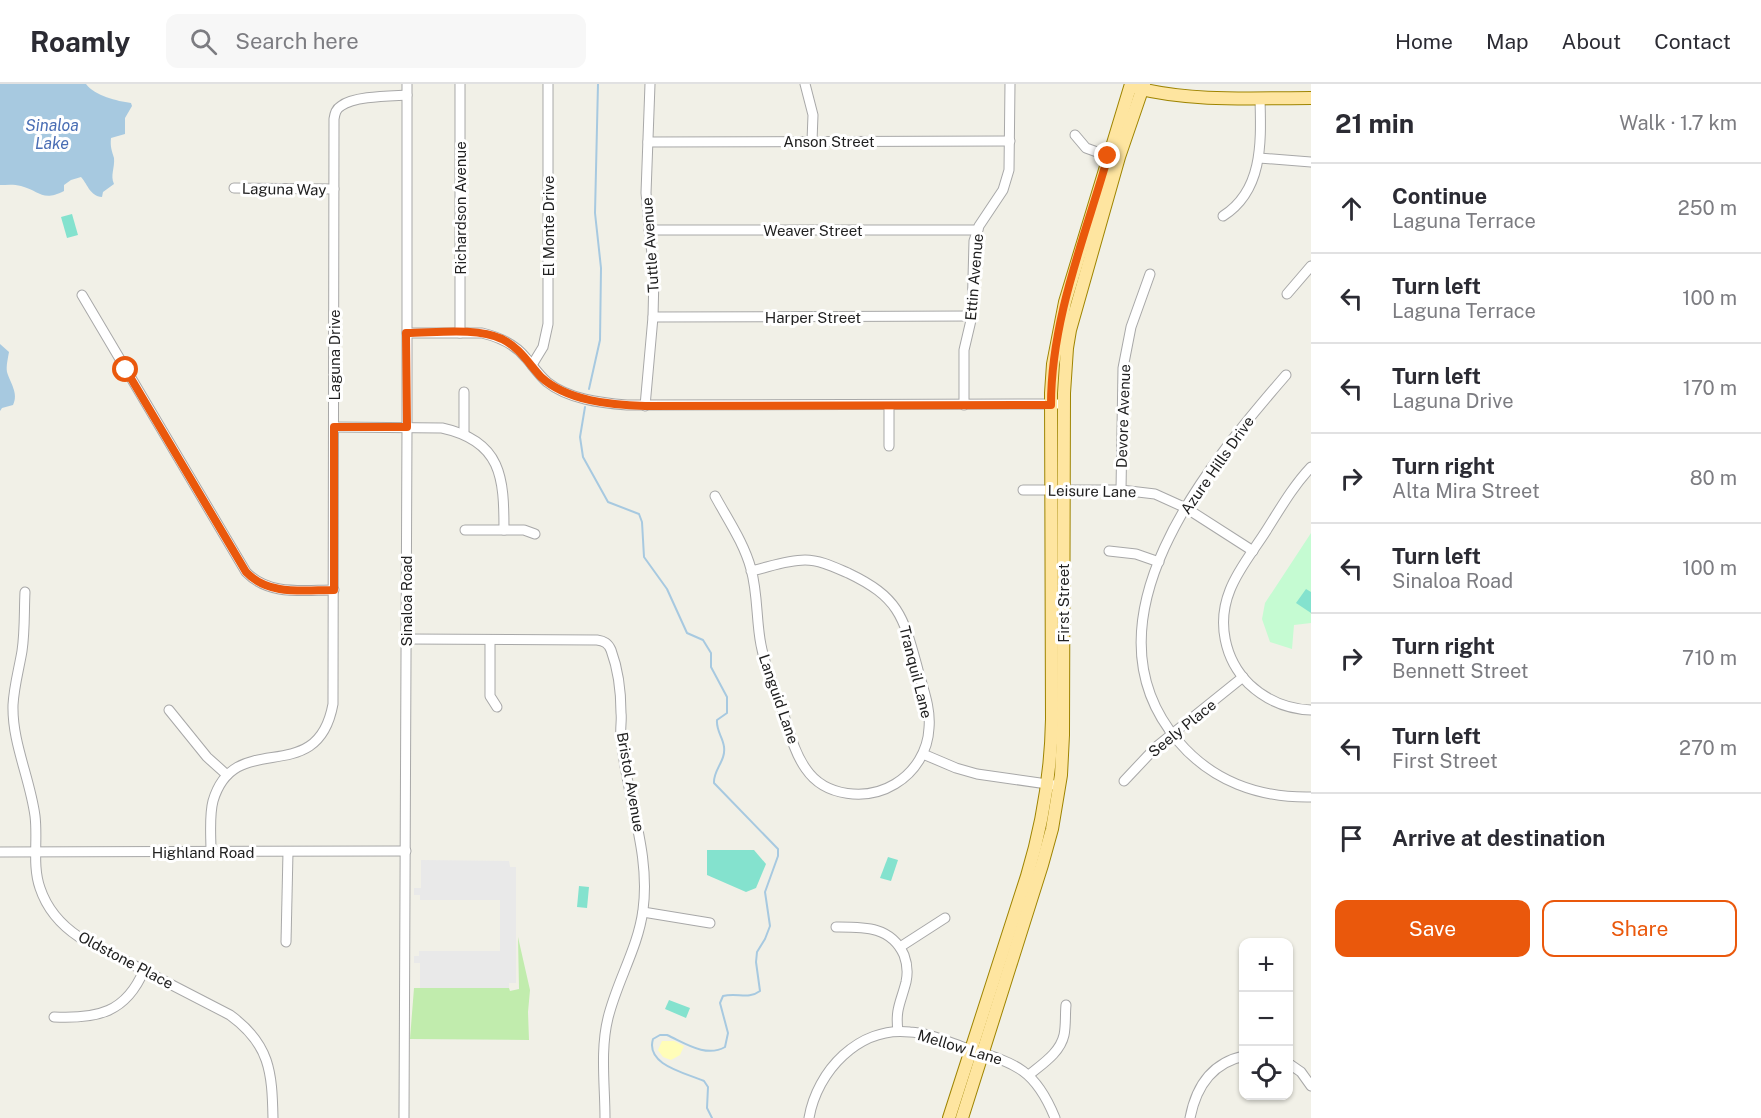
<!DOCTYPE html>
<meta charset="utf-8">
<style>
:root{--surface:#fff;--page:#f7f7f7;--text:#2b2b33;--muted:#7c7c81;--line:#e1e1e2;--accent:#ea580c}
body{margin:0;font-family:"Public Sans",sans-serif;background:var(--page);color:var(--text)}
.controls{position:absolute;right:18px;bottom:18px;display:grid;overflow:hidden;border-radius:12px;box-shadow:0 2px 4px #0004}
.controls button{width:54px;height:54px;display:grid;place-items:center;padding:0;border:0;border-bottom:2px solid var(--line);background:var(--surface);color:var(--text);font:30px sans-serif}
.stop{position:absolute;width:18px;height:18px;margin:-14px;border:4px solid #ea580c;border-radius:50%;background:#fff}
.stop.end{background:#ea580c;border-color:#fff;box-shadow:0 2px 6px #0008}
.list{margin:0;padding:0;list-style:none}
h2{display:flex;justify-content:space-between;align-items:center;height:78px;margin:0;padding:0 24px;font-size:26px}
h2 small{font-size:20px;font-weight:400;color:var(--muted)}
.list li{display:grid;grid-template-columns:39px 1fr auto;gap:18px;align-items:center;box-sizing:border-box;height:90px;padding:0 24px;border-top:2px solid var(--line)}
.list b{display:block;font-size:22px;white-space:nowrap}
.list p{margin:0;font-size:20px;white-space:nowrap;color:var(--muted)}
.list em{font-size:20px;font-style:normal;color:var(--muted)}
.actions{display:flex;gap:12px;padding:18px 24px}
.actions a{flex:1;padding:14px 0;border:2px solid var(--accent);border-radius:12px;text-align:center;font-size:21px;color:var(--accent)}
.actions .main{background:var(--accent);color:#fff}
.icon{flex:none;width:33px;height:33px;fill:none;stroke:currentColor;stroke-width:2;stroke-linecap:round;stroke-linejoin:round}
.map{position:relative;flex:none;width:1311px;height:1034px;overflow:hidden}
header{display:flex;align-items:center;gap:36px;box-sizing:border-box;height:84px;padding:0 30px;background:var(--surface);border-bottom:2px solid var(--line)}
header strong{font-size:28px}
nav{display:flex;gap:33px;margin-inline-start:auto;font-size:21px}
.search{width:420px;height:54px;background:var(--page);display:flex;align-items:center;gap:15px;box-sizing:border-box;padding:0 21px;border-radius:12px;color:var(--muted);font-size:22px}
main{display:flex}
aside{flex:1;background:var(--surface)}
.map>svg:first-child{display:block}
</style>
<header>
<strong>Roamly</strong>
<div class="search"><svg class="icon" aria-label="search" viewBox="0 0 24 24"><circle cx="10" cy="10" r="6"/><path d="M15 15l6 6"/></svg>Search here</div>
<nav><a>Home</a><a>Map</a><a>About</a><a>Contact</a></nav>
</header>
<main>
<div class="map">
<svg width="1311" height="1034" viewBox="0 0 1311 1034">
<rect width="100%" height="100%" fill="#f1f0e7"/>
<polygon fill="#c1ecad" points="518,853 530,906 528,928 529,956 410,955 414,904 509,904 510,907 519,905"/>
<polygon fill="#fffdb8" points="662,957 674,957 684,962 680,971 671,976 663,973 658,966"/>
<polygon fill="#c5fbd2" points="1311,449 1311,539 1294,541 1292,565 1270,558 1262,535 1265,519"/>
<g fill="#84e2ce">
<polygon points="72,130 78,151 67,154 61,133"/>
<polygon points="1306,505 1311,508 1311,529 1296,519"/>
<polygon points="707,766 754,766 766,780 756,804 746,808 707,791"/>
<polygon points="888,773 898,776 891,797 880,794"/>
<polygon points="579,802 589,803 587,824 577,823"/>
<polygon points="669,916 690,924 686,934 665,925"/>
</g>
<polygon fill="#e9e9e9" points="421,776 509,777 510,783 516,783 516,899 509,899 509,904 420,904 420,879 414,879 414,872 419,872 419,867 500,867 500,816 420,816 420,811 414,811 414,804 421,804"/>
<g fill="#a7c9e0">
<path d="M0,0H86C95,12 117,17 131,19L132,22L125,34V50L111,54C110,63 112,67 114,74C115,84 110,91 114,100L103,108L102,113C90,112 88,101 81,93L71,96L64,101V107C42,118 40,107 21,102C14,100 6,101 0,101Z"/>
<path d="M0,260L9,268C8,274 6,282 7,288C10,299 19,309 13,321L2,324L0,327Z"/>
</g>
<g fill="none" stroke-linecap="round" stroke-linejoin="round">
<g stroke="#a7c9e0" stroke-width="2">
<polyline points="589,305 600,256 601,184 595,129 598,0"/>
<path d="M585,323L580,353L583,373L608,418L639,430L642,438L644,473L667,505L687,549L703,556L711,569V583L727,613V629L717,636C716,647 723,653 724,663C726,677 713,686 714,699L778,765V772L765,808L770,842L765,855L757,868L756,878L760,907C748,916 737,908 723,912L720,919L728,949L725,963C706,974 685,959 667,951H660L653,955C645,981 686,989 704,997L708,1003L707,1024L712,1034"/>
</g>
<defs>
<g id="minor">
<polyline points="460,0 460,249"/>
<polyline points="805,0 813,31 812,57"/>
<polyline points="1075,51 1086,64 1108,72"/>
<polyline points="648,58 1010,57"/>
<polyline points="1259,74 1311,78"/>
<polyline points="234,104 334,105"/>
<path d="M1223,132C1264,106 1261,56 1260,14"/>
<polyline points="649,146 978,146"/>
<polyline points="1287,210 1311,182"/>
<path d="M82,211L246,488C269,512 303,506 334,506"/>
<polyline points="653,233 972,232"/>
<path d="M407,249H482C499,253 515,260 526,274C533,282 539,291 547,298C568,315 601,319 627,321L1064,320"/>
<polyline points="532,281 543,263 548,240 548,0"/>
<path d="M1286,291C1207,382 1077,538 1178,657C1212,697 1259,714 1311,713"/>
<polyline points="464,308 464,350"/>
<polyline points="889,321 889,362"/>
<polyline points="964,321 964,266 972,232 974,157 979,142 1003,106 1009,86 1010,0"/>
<polyline points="645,322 653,233 654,191 646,109 650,0"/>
<path d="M334,343L442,344C502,357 504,394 504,446"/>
<path d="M1311,383C1293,402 1280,425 1266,447C1254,466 1238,485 1230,506C1217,538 1224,575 1249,600C1266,616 1287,625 1311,626"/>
<polyline points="1023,406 1121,406 1155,410 1186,424 1253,467"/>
<polyline points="1121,406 1123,284 1131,243 1150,190"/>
<path d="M715,412C728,436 744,459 751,485C758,510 756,536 761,561C765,582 773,602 781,622C788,642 793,667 806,685C825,713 867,717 895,700C915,688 928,667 929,644C931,623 922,602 917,582C903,531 898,513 848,489C834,483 820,476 805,476C787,476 769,483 751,487"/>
<polyline points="465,446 524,446 535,450"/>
<polyline points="1109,467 1136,470 1159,478"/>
<path d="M25,508C24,527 25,547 22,567C19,585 14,602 13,621C12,659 30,694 35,732C38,756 32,781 40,804C47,825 61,841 79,853L230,931C270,960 272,988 273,1034"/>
<path d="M406,555L597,556C604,557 608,559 611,566C618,585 621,609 621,629C622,636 620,644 621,651C625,711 651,766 643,826C638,864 617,897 608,934C600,966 605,1002 605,1034"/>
<polyline points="490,556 490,612 497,623"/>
<polyline points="169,626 207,673 227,691"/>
<polyline points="923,670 956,684 977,690 1054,701"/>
<polyline points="1124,697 1156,663 1243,593"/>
<polyline points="0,768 406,767"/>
<path d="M211,768C211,751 209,732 213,717C235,642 317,707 333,620L334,35C335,29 336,25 341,22C354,12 390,12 407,11"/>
<polyline points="643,828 710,839"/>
<path d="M836,843C864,843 891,842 904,871C907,879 908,889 906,898C901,918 895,925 898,947"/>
<polyline points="286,858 288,768"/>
<polyline points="900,863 945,834"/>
<path d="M54,933C97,935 126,929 144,886"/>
<polyline points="1288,979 1301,988 1311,1002"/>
<path d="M1029,991C1042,980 1060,969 1064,951C1066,942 1065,931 1066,921"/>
<polyline points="404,1034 407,343 407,0"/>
<path d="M809,1034C817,987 859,942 910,948C928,949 946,957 963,963C1013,979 1034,982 1055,1034"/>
<path d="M1190,1034C1196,1003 1211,979 1244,972"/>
</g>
<g id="major">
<path d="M1137,4C1191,18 1256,14 1311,14"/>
<path d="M949,1034L1027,792C1043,739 1051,691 1052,635L1051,309L1053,280L1065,218L1131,0"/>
<polyline points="962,1034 1042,781 1052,745 1061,691 1063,651 1064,309 1067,264 1070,246 1119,73 1144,0"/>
</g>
</defs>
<use href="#minor" stroke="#a8a8a8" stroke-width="11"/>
<use href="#major" stroke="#9e8400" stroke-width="14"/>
<use href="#minor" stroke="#fff" stroke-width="9"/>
<use href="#major" stroke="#fee5a0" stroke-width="12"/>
</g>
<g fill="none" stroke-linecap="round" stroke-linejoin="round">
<path stroke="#ea580c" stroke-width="8" d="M126,286L246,488C269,512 303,506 334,506V343H407L406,249C435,249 476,243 502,255C520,264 528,279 541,293C567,317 611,321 645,322L1051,321C1051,235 1085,153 1108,72"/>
</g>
<g text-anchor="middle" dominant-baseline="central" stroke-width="6" stroke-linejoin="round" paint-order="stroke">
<g font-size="15" fill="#212121" stroke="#fff">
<text x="829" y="57">Anson Street</text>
<text transform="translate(284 105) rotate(1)">Laguna Way</text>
<text transform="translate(460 124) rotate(-90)">Richardson Avenue</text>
<text transform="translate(548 142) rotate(-90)">El Monte Drive</text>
<text x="813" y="146">Weaver Street</text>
<text transform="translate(650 161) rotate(-94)">Tuttle Avenue</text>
<text transform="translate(974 193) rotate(-85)">Ettin Avenue</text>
<text x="813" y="233">Harper Street</text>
<text transform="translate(334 271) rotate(-90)">Laguna Drive</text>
<text transform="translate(1123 332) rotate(-88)">Devore Avenue</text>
<text transform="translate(1217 381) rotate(-55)">Azure Hills Drive</text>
<text transform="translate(1092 407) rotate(1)">Leisure Lane</text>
<text transform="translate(406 517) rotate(-90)">Sinaloa Road</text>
<text transform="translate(1063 519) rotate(-90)">First Street</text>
<text transform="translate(916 588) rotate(76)">Tranquil Lane</text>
<text transform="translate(779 615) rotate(71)">Languid Lane</text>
<text transform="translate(1182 644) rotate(-39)">Seely Place</text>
<text transform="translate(631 698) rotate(80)">Bristol Avenue</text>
<text x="203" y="768">Highland Road</text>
<text transform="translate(126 876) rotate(28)">Oldstone Place</text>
<text transform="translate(960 963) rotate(17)">Mellow Lane</text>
</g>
<g font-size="16" font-style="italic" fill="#496db4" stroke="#fff">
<text x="52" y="41">Sinaloa<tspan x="52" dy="18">Lake</tspan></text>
</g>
</g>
</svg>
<div class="controls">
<button>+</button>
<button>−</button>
<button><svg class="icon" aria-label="locate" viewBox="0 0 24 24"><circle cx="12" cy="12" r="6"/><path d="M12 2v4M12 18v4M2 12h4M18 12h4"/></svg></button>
</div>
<div class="stop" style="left:126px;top:286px"></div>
<div class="stop end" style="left:1108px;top:72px"></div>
</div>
<aside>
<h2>21 min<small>Walk · 1.7 km</small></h2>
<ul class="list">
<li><svg class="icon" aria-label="ahead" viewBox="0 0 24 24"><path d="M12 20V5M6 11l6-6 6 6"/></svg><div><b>Continue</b><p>Laguna Terrace</p></div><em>250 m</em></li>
<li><svg class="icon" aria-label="left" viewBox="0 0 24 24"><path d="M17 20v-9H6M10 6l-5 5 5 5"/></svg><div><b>Turn left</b><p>Laguna Terrace</p></div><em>100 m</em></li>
<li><svg class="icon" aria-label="left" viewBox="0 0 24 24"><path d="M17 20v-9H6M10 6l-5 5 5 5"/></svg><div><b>Turn left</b><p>Laguna Drive</p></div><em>170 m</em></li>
<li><svg class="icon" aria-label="right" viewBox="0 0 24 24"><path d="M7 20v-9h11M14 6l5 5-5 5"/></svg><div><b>Turn right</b><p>Alta Mira Street</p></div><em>80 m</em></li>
<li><svg class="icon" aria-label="left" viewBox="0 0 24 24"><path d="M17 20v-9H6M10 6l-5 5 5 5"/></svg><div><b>Turn left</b><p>Sinaloa Road</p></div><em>100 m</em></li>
<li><svg class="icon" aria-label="right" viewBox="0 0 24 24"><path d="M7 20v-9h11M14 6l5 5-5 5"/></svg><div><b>Turn right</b><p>Bennett Street</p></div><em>710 m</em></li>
<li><svg class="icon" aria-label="left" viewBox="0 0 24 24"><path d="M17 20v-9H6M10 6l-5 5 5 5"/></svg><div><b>Turn left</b><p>First Street</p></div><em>270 m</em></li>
<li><svg class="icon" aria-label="arrive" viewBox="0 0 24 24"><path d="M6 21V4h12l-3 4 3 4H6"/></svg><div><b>Arrive at destination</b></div></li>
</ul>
<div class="actions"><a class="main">Save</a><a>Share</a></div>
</aside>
</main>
